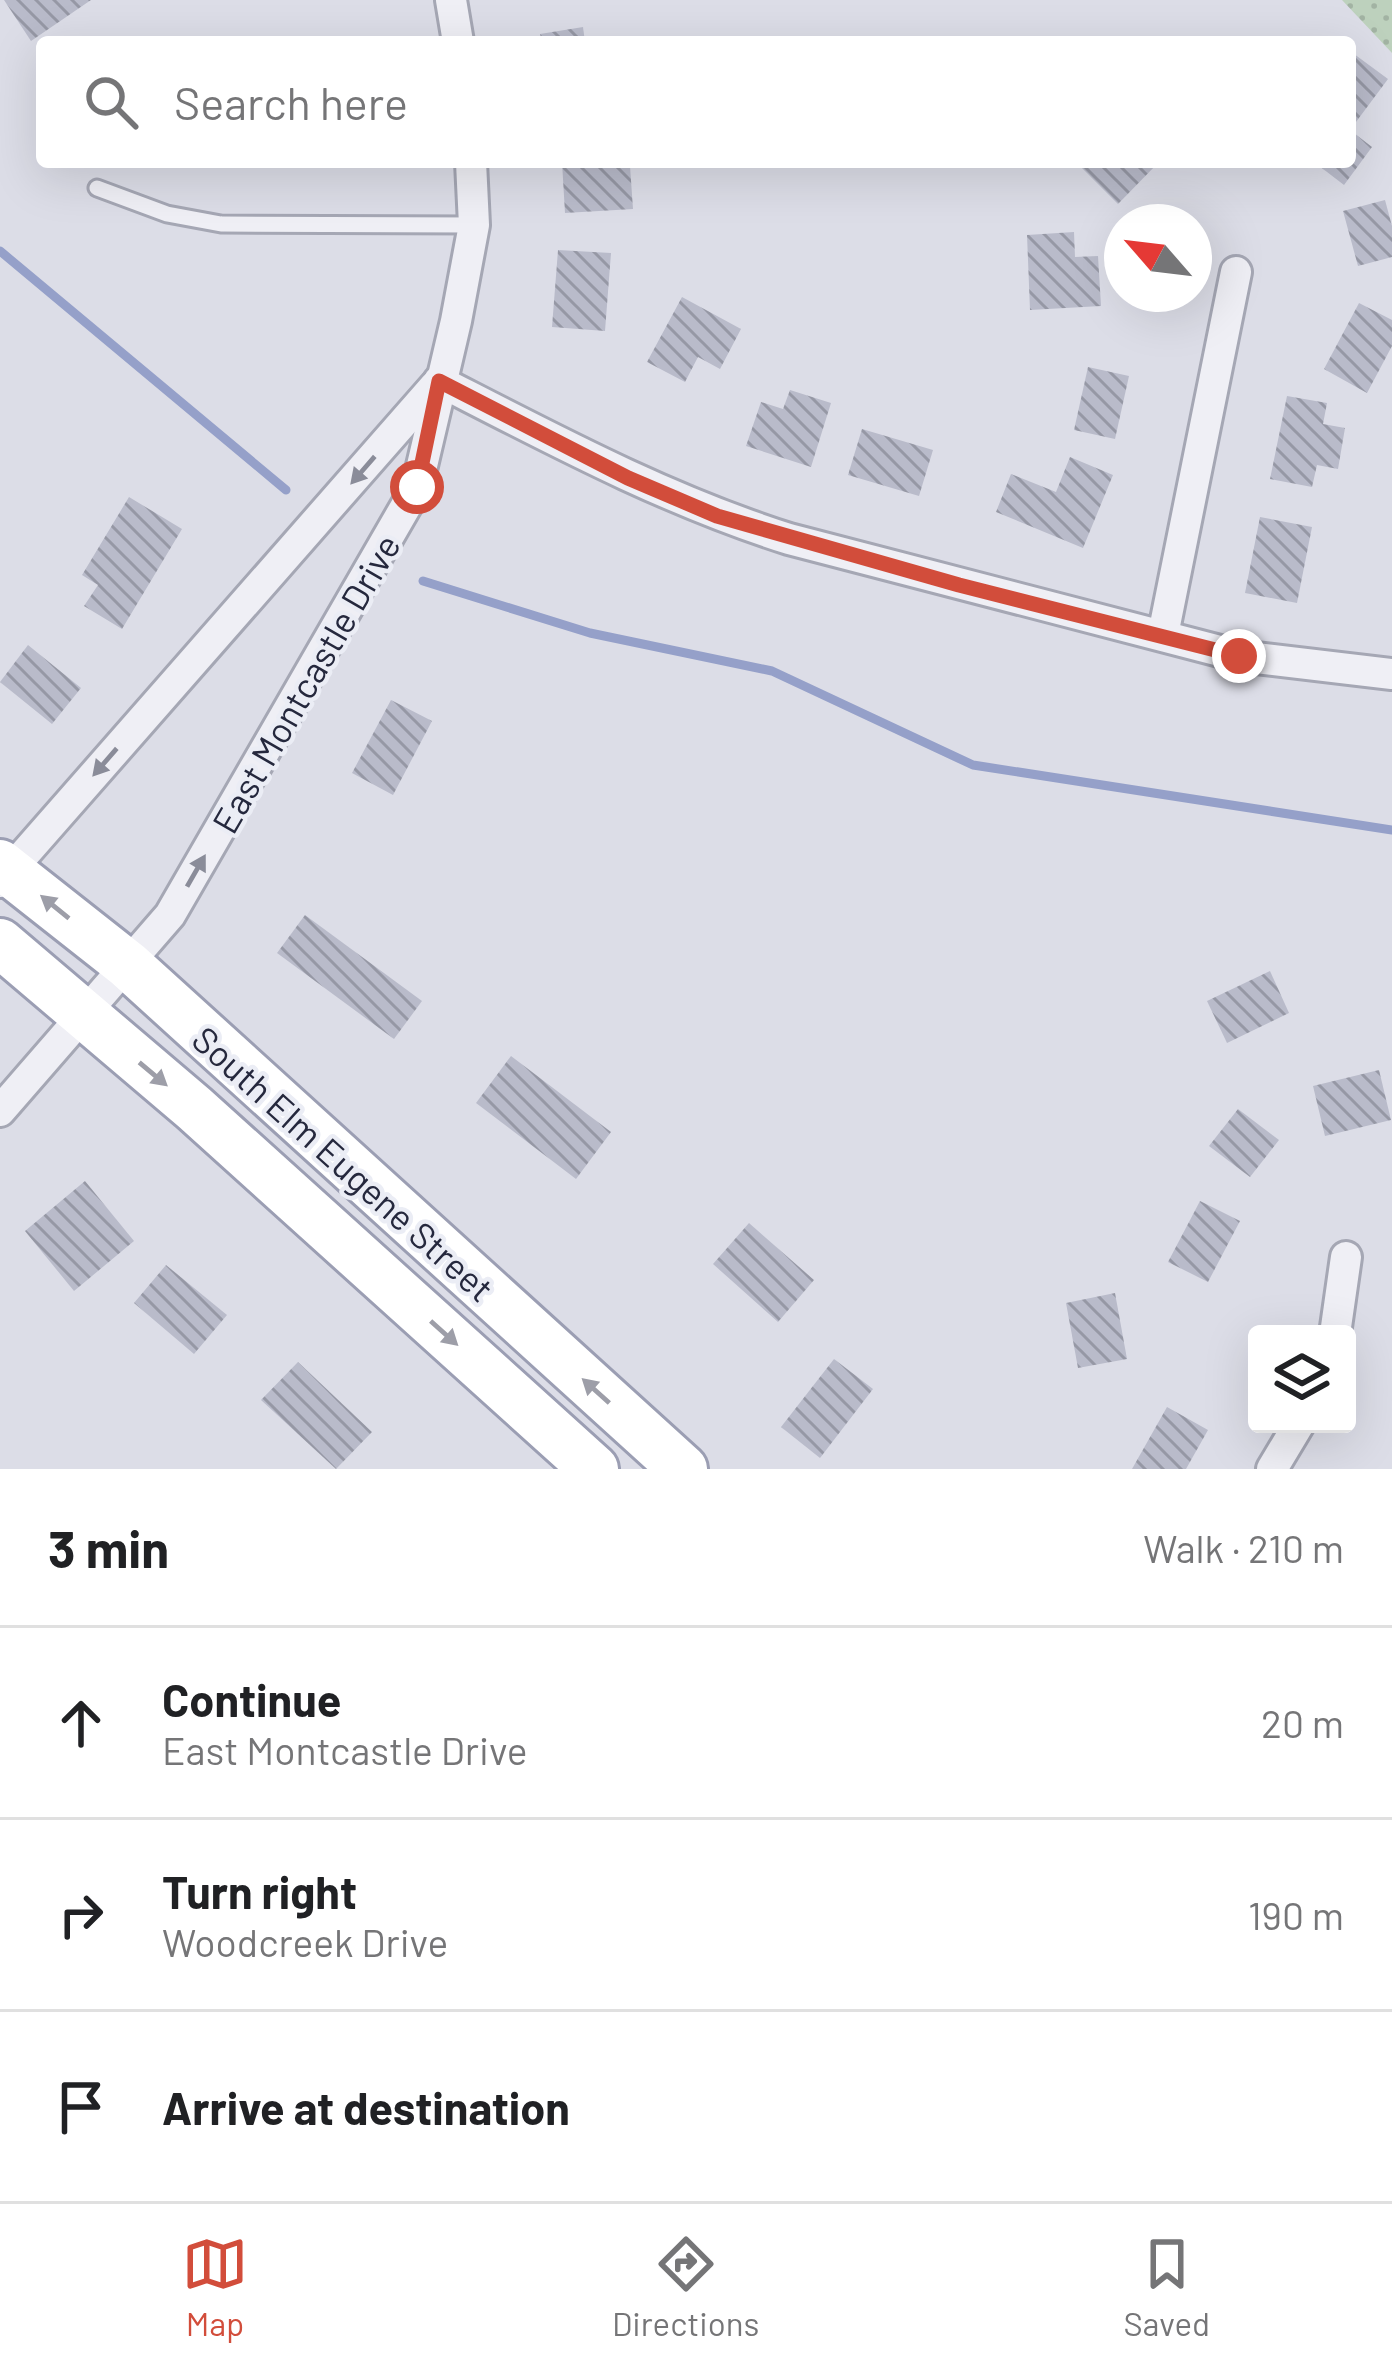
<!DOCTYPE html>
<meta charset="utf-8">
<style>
:root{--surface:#fff;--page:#f2f2f2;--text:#202124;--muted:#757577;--line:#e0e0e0;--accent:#d24d3b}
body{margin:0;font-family:Barlow,sans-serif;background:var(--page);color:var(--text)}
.controls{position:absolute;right:36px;bottom:36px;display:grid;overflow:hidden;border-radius:12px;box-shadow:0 12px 48px #0002}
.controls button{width:108px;height:108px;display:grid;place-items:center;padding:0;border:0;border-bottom:3px solid var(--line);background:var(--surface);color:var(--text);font:60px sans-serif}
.compass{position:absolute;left:1104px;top:204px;width:108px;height:108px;border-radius:50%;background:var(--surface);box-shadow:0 12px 48px #0002;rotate:298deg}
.stop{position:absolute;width:36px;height:36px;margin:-27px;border:9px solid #d24d3b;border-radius:50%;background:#fff}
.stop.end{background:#d24d3b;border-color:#fff;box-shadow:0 3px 12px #0008}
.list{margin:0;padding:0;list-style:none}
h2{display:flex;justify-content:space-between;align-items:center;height:156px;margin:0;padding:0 48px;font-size:51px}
h2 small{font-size:39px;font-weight:400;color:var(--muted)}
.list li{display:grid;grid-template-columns:78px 1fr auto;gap:36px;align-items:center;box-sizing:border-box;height:192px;padding:0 48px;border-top:3px solid var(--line)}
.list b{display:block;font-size:45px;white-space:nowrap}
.list p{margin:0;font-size:39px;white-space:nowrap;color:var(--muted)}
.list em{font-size:39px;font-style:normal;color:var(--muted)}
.icon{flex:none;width:66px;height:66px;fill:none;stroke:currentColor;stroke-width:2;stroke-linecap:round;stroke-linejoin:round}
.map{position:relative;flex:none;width:1392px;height:1469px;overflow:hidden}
.search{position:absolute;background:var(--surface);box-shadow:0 12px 48px #0002;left:36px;right:36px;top:36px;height:132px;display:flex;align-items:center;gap:30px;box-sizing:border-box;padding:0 42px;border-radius:12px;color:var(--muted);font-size:45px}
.sheet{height:732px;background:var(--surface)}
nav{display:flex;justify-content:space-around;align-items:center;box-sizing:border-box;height:168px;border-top:3px solid var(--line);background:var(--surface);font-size:33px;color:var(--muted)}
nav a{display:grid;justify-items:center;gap:6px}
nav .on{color:var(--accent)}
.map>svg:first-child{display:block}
</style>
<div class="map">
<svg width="1392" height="1469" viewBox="0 0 1392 1469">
<defs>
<pattern id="grass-dots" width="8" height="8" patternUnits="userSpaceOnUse" patternTransform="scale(3)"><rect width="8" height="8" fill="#bdd1bd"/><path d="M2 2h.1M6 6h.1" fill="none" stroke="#a2b3a3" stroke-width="1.8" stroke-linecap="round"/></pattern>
<pattern id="building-back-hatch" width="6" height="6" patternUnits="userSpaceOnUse" patternTransform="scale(3)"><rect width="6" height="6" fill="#b9bbca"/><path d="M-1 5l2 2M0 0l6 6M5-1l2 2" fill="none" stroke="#9698a5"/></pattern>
</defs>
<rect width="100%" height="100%" fill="#dcdde7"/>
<polygon fill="url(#grass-dots)" points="1342,0 1392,0 1392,53"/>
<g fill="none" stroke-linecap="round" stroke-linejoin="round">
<g stroke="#95a0c9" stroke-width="9">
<polyline points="0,251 286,490"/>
<polyline points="423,581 590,633 772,671 973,765 1392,830"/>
</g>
</g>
<g fill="url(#building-back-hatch)">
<polygon points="4,0 91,0 31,41"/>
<polygon points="583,27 585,42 542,42 540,34"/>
<polygon points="1350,51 1388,79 1350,130 1372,147 1344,185 1314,162 1350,162"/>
<polygon points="562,162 609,162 609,168 630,166 633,209 565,213"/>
<polygon points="1088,162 1159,162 1118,204 1082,168"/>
<polygon points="1385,200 1392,226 1392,257 1358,266 1343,211"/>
<polygon points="1074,232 1075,257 1098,256 1101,306 1030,310 1027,235"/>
<polygon points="558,250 611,253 605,331 552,327"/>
<polygon points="682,297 741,329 720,369 698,357 685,382 647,362"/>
<polygon points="1359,303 1392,320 1392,346 1367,393 1324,369"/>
<polygon points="1088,367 1129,376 1115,439 1074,430"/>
<polygon points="790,390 831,403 811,467 746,446 761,402 783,409"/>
<polygon points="1287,396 1327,403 1323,424 1345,428 1338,469 1317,465 1312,487 1270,479"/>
<polygon points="862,429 933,450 919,496 848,475"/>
<polygon points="1070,457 1113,475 1083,548 996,512 1011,474 1056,492"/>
<polygon points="129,497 182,529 122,629 84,606 98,585 82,575"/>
<polygon points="1260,517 1312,527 1297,603 1245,593"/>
<polygon points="28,645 81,688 52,724 0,682"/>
<polygon points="391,700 432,721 393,795 352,773"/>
<polygon points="305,915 422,1001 394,1039 277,953"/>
<polygon points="1270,971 1289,1013 1227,1043 1207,1001"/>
<polygon points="511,1056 611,1132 576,1179 476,1103"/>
<polygon points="1379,1070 1391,1120 1325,1136 1313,1086"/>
<polygon points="1238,1109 1279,1140 1250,1177 1209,1146"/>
<polygon points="85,1181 134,1241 74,1291 25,1231"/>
<polygon points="1200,1201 1240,1221 1208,1282 1168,1262"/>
<polygon points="749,1223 814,1280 778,1322 713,1264"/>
<polygon points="166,1265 227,1315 194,1354 134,1303"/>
<polygon points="1115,1293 1127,1359 1078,1368 1066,1303"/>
<polygon points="834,1359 873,1389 820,1458 781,1427"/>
<polygon points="298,1362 372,1432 336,1469 261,1400"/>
<polygon points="1167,1407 1208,1430 1186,1469 1132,1469"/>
</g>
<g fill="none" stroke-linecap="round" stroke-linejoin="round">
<defs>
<polyline id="lane" points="97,188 167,214 221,224 474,225"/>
<g id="street">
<polyline points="451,0 458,42"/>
<path d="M439,381C554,440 666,500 789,539L1239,656L1392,674"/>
<polyline points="1163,635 1236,272"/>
<polyline points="0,882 435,386"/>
<polyline points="0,1111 170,915 417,487 456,321 474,225 471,162"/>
<polyline points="1335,1334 1346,1257"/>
<polyline points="1272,1469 1299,1424"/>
</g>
<g id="primary">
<polyline points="0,864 128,965 683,1469"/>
<polyline points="0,943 194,1108 594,1469"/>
</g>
</defs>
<use href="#lane" stroke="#a5a7b4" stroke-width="21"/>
<use href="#street" stroke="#a5a7b4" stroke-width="36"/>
<use href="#primary" stroke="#9b9eb3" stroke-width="54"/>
<use href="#lane" stroke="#efeff5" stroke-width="15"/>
<use href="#street" stroke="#efeff5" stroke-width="30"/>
<use href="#primary" stroke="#fff" stroke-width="48"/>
</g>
<defs><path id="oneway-solid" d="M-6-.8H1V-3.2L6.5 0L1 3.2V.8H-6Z" transform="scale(3)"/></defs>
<g fill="#8a8c99">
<use href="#oneway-solid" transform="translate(363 470) rotate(131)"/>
<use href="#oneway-solid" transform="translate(105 762) rotate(131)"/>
<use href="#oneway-solid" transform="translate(196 871) rotate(-60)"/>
</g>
<g fill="#9d9ea8">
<use href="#oneway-solid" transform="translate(55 907) rotate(-141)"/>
<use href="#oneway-solid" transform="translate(153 1074) rotate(40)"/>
<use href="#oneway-solid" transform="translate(444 1333) rotate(42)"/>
<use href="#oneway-solid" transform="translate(596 1391) rotate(-138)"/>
</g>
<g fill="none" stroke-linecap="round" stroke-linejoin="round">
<polyline stroke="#d24d3b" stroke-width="15" points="417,487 439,381 628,478 717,516 959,585 1239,656"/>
</g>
<g text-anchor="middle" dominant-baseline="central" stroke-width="9" stroke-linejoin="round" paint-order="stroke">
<g font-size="36" fill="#25283d" stroke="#ebedf5">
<text transform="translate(305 683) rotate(-60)">East Montcastle Drive</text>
<text transform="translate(344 1163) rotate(42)">South Elm Eugene Street</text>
</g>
</g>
</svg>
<div class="controls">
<button><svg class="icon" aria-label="layers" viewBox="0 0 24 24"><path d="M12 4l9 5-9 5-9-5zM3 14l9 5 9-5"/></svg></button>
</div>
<svg class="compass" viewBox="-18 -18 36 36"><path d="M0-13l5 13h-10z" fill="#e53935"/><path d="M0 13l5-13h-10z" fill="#757577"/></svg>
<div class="stop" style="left:417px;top:487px"></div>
<div class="stop end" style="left:1239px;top:656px"></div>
<div class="search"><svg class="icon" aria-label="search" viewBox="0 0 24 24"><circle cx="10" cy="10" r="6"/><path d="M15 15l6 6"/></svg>Search here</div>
</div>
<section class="sheet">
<h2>3 min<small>Walk · 210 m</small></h2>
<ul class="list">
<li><svg class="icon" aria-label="ahead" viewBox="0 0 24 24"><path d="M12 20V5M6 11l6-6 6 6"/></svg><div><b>Continue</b><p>East Montcastle Drive</p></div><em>20 m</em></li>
<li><svg class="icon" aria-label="right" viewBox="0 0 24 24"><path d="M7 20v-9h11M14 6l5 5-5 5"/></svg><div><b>Turn right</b><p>Woodcreek Drive</p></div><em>190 m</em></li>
<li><svg class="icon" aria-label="arrive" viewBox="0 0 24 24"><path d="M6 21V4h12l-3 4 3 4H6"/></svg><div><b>Arrive at destination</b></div></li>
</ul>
</section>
<nav>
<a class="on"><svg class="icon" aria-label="map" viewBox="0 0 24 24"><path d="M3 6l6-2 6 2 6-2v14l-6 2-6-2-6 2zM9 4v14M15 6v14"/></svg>Map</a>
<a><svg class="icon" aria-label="directions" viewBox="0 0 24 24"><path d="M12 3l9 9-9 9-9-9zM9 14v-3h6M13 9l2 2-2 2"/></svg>Directions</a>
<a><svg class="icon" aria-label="saved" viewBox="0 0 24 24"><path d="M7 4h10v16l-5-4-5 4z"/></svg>Saved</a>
</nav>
